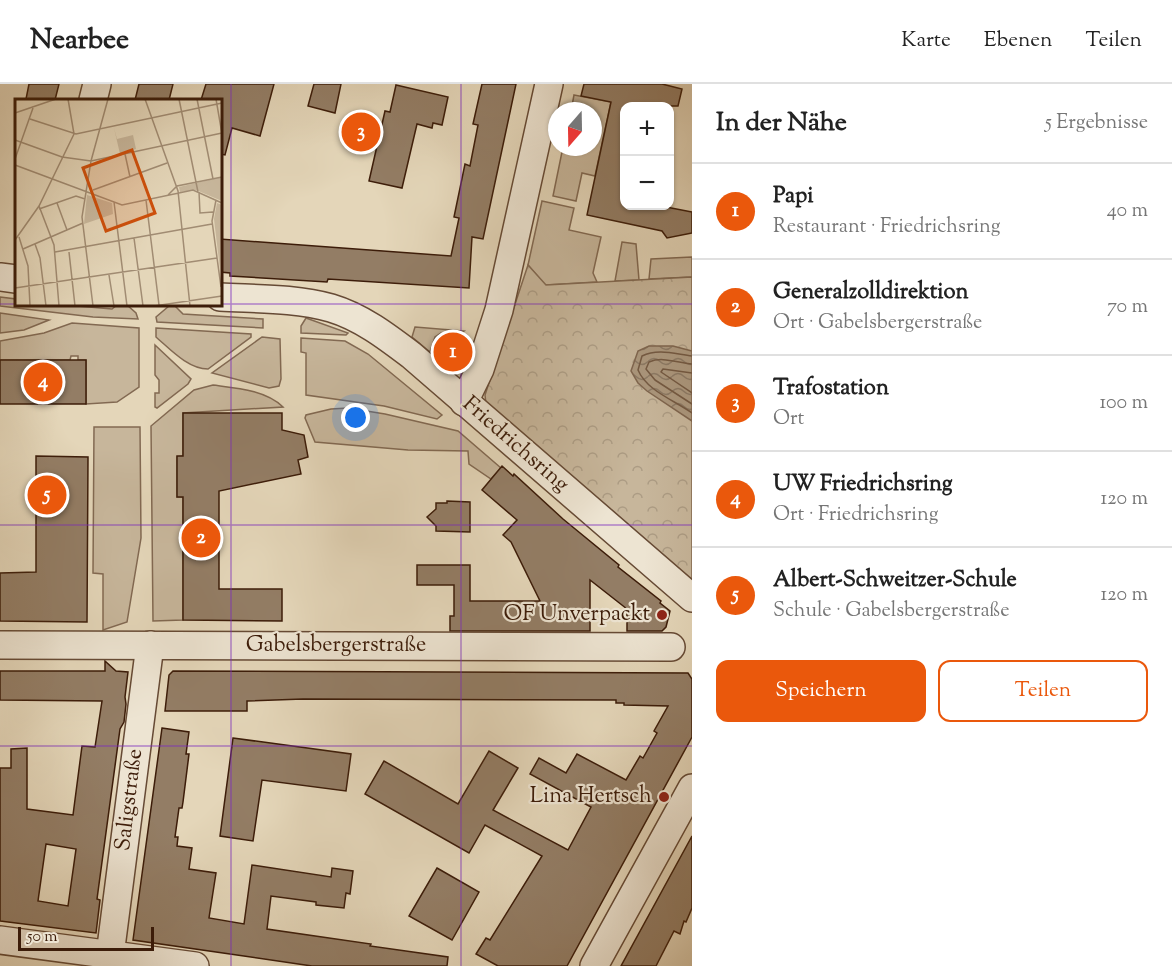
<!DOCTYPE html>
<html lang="de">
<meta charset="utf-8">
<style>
:root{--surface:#fff;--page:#f6f6f6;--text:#222;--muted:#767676;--line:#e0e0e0;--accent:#ea580c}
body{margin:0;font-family:"Sorts Mill Goudy",serif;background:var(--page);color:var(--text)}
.controls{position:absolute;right:18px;top:18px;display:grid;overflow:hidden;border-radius:12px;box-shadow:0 2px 4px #0004}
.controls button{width:54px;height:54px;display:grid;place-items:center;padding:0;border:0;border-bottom:2px solid var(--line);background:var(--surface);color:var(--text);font:30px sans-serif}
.compass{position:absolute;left:548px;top:18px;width:54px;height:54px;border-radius:50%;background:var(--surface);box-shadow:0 2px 4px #0004;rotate:200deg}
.scale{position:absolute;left:18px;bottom:15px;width:136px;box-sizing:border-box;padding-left:6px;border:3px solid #3c1c09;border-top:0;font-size:16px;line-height:21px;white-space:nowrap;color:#3c1c09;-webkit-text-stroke:4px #ede4d2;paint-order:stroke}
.you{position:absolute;left:356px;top:334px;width:21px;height:21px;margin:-15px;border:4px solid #fff;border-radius:50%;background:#1a73e8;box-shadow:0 0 0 9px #1a73e833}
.badge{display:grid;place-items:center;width:39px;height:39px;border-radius:50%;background:var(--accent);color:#fff;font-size:20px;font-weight:700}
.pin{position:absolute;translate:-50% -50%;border:3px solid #fff;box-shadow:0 2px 6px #0006}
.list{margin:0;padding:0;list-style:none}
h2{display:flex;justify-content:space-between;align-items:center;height:78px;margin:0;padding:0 24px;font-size:26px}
h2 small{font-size:20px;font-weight:400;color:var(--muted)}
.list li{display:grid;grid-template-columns:39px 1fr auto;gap:18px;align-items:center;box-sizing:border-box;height:96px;padding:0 24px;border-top:2px solid var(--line)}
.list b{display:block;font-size:22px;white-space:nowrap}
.list p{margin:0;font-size:20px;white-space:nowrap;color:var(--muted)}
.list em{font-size:20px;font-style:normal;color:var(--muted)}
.actions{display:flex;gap:12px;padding:18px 24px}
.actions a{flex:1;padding:14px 0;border:2px solid var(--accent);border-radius:12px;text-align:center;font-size:21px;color:var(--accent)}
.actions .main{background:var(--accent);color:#fff}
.map{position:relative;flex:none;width:692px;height:882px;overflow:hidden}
header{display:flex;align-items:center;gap:36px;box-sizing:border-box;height:84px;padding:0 30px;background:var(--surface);border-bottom:2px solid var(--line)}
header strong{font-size:28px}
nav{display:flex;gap:33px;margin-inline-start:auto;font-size:21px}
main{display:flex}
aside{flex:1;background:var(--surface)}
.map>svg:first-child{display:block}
</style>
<header>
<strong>Nearbee</strong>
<nav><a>Karte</a><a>Ebenen</a><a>Teilen</a></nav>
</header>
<main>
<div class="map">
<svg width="692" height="882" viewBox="0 0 692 882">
<defs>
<pattern id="park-crowns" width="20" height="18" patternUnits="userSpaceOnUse" patternTransform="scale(1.5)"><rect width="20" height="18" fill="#c7b69b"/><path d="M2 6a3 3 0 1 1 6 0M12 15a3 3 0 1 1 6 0" fill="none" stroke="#ac9c84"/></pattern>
<pattern id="water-waves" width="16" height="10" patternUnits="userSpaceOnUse" patternTransform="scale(1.5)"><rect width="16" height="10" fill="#ab977d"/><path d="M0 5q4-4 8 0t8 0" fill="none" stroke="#8c7a65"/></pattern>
</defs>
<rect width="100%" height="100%" fill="#e4d6b9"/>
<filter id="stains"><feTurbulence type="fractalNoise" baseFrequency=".00333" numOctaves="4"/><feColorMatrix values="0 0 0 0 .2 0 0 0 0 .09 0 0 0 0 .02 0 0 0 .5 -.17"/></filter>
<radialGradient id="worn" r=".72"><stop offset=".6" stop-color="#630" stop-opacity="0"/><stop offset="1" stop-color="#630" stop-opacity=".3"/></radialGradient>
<g fill="#c7b69b" stroke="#826952" stroke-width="1.5">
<polygon points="574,11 611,18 595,92 582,89 576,117 553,112 563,63 593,63 593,27 571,27"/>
<polygon points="542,117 574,124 569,146 601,153 593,189 597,198 545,201 528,181"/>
<polygon points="622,158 636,160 639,196 615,197"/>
<polygon points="692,173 692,193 649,195 651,175"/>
<polygon points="0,213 16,215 16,220 54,220 112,225 117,221 127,221 136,229 138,235 93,233 0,222"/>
<polygon points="169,222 175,222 183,230 263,235 263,244 157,238 156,233"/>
<polygon points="0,229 49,236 24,246 0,249"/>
<polygon points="306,234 348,249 346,251 301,249 301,242"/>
<polygon points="72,239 139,244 139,303 117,318 86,320 86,276 78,276 78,272 71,272 70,276 0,276 0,257 44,249"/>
<polygon points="415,243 464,247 456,253 441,249 435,253 430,268 412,253"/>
<path d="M156,244L251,250V253L208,285C188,285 170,265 156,253Z"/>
<polygon points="262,253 280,255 281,295 279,302 269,304 212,289"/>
<polygon points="301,254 345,257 368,270 442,331 437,335 384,322 306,311 306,269 301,268"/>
<polygon points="155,261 191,295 188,300 157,324 155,323 155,309 159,309 159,296 155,291"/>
<path d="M213,301C236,304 266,306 283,323L183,329V372L177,373V413H183V536L153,537L151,342L194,306Z"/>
<polygon points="348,324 385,330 458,347 501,384 491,395 469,380 468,367 408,366 315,358 305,334 306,331 331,325"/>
<polygon points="94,343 140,343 141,454 127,538 103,546 103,490 93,489"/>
</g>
<polygon fill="url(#park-crowns)" stroke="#826952" stroke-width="1.5" points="528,181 546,201 692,193 692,502 486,320 485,311"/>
<polygon fill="url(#water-waves)" stroke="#7f664f" stroke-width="1.5" points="649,262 673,262 692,267 692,337 647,307 638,299 631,287 638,267"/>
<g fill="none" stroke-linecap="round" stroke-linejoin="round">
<g stroke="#745a43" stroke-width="1.5">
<path d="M692,272C675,270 658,264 642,272L638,286C647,307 674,316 692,329"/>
<path d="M692,280C677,279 663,272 649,278L646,285L655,296L692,320"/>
<polyline points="692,289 663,285 661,288 692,309"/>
</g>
</g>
<g fill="#937d65" stroke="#3c1c09" stroke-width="1.5" fill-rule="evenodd">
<polygon points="29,0 59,0 55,16 26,15"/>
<polygon points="139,0 173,0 169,16 135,16"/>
<polygon points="206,0 274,0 260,52 232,44 225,71 220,70 220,16 201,16"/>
<polygon points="314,0 341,0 335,29 308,22"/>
<polygon points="482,0 516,0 483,155 472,153 469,204 328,195 327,198 230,192 230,189 220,188 220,155 451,172 459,134 454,133 465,80 470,82 478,41 473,40"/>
<polygon points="584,0 662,0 682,5 678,22 624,22 624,122 661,122 692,128 692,149 667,154 662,147 587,131 611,18 581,12"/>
<polygon points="396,1 448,13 442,41 433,39 432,44 417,40 402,104 369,97 385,27 390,28"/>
<polygon points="448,251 468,258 458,283 440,275"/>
<rect x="0" y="276" width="86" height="44"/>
<polygon points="183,329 282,329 282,346 304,351 308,373 298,376 301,390 219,407 219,505 282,505 282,537 183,536 183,413 177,413 177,372 183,372"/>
<polygon points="36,372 88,373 87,538 0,537 0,489 36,488"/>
<polygon points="502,382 513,392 514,390 563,435 619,481 618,483 661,517 660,519 670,527 666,543 662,547 627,547 627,525 590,496 590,547 450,547 450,532 454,532 454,501 417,501 417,481 470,481 470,517 540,517 511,458 503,451 517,436 482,406"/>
<polygon points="447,417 470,418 470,448 436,447 436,442 427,433 436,425 436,419 447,419"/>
<path d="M105,577L116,587L128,588L125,613L126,620L124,638L120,645L97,815L100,816L96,849L0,837V684H11V665L27,664V725L73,731L82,662L95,663L102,617L0,616V587H105ZM46,760L76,765L68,822L38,817Z"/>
<polygon points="173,587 688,589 692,595 692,653 567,882 498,882 476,870 486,854 490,856 542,772 485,741 469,769 365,710 384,677 458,720 489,667 518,684 493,726 568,766 591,723 530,690 539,674 566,689 577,670 626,696 640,672 643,674 657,649 654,647 668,622 624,621 624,619 616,619 616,616 303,615 247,617 247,627 165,627 169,591"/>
<polygon points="162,644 189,648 186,670 189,670 183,718 182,724 179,724 175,753 178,753 177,762 192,764 189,785 216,789 209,834 244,840 252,781 331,793 332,784 353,787 350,810 346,809 344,824 316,821 316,818 271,812 267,845 371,860 370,862 448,873 447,882 312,882 133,856"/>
<polygon points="233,654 351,670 346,707 262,696 253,757 220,752"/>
<polygon points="692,752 692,824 686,838 684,837 680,850 674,847 656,882 621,882"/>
<polygon points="437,784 479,808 452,856 409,832"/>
</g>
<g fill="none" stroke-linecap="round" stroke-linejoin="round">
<defs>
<g id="minor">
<polyline points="93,16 97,0"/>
<polyline points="0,193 16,195"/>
<path d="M220,213C257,215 296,214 331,224C361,233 386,252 411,271L692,514"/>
<polyline points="464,318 480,285 499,226 549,0"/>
<polyline points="0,561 671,563"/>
<polyline points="0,856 195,882"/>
<polyline points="110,871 150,561"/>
<polyline points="594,882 692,704"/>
</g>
</defs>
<use href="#minor" stroke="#664a35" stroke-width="30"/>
<use href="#minor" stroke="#ede4d2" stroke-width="27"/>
</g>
<path fill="none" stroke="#7b2cbf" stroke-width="1.5" stroke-opacity="0.55" d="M231,0V882M461,0V882M0,220H16M16,220H220M220,220H692M0,441H692M0,662H692"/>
<g fill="#8f2418" stroke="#ede4d2" stroke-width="2">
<circle cx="662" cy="531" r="6"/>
<circle cx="664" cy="713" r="6"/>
</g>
<g text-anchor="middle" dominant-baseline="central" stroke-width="4.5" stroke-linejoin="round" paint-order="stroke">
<g font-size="22" fill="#3c1c09" stroke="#ede4d2">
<text transform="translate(515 361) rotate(41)">Friedrichsring</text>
<text x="336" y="562">Gabelsbergerstraße</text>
<text transform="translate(130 716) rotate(-83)">Saligstraße</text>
</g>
<g font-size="22" fill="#3c1c09" stroke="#ede4d2" text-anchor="end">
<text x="650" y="531">OF Unverpackt</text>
<text x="652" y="713">Lina Hertsch</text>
</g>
</g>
<g transform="translate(15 15)">
<rect width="207" height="207" fill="#e4d6b9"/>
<path d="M202,104L207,106L205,170L199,120Z" fill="#c7b69b"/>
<path d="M99,29L102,40L118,36L121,50L105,55ZM207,78V102L181,91L165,93L164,88ZM72,96L97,104L98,115L69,125Z" fill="#c7b69b"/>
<path fill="none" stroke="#a18c73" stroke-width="1.5" d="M53,0L59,35M130,0L163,92L175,207M164,0L183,93M182,0L198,80M201,0L207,35M0,14L41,0M15,20L61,35L207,4M0,41L47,58L76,62L207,34M110,55L115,78M0,60L18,9M0,66L107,106L178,91L207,104M78,91L152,64M184,93L185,114L198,113M153,96L162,87L207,78M131,101L144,206M201,101L197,122L206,188M99,103L112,207M42,104L52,131M24,107L39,146L44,207M24,110L61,97L70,100M4,138L13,167L15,207M119,139L128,207M0,141L24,107L59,35M20,145L25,159L31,207M8,150L68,124M40,153L197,125M54,153L60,207M94,176L99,207M0,189L202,159M78,207L67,118L76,62L93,0M139,207L207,197"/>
<path fill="#ce500c" fill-opacity="0.15" stroke="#ce500c" stroke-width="3" d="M117,51L140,114L91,132L68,69Z"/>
<rect width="207" height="207" fill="none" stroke="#3c1c09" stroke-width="3"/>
</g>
<rect width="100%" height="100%" filter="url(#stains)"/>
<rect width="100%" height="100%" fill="url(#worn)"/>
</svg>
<div class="controls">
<button>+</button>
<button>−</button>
</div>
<svg class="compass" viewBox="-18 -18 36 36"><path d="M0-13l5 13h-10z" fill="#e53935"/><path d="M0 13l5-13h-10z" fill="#767676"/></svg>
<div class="scale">50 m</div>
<div class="you"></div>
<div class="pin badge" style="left:453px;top:268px">1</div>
<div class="pin badge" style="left:201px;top:454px">2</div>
<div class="pin badge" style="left:361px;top:48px">3</div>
<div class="pin badge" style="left:43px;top:298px">4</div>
<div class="pin badge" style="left:47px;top:411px">5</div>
</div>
<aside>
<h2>In der Nähe<small>5 Ergebnisse</small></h2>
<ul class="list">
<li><span class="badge">1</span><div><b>Papi</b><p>Restaurant · Friedrichsring</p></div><em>40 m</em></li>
<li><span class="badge">2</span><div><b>Generalzolldirektion</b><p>Ort · Gabelsbergerstraße</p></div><em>70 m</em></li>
<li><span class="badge">3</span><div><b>Trafostation</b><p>Ort</p></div><em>100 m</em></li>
<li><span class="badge">4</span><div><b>UW Friedrichsring</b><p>Ort · Friedrichsring</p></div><em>120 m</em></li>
<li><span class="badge">5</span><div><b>Albert-Schweitzer-Schule</b><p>Schule · Gabelsbergerstraße</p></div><em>120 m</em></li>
</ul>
<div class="actions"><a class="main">Speichern</a><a>Teilen</a></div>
</aside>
</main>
